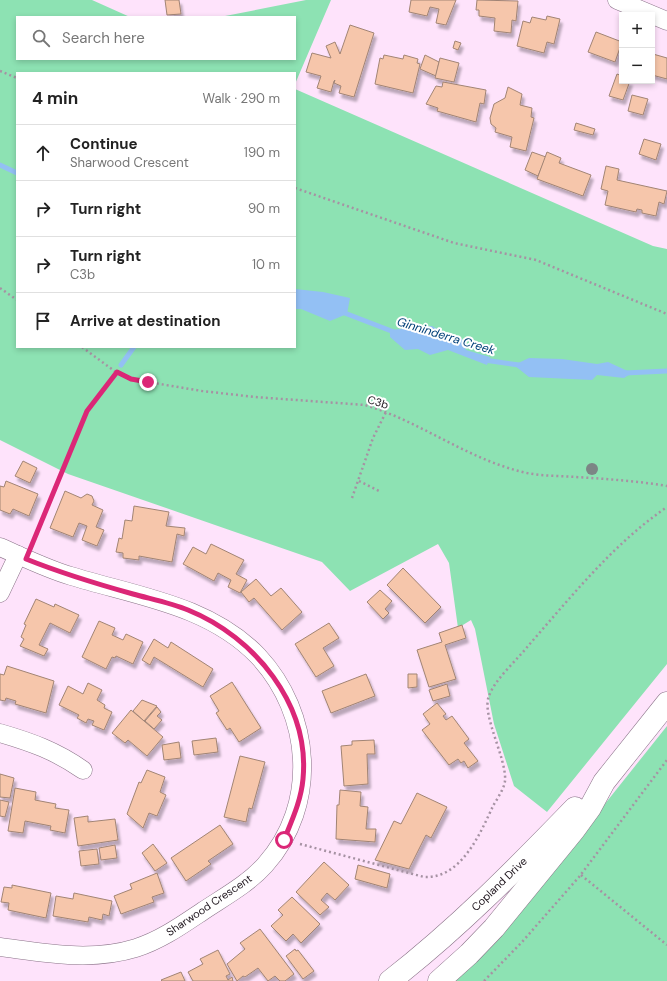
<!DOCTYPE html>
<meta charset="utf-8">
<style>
:root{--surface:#fff;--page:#f2f2f2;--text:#222;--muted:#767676;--line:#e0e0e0}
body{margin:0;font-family:"DM Sans",sans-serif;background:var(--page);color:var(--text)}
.controls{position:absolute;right:12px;top:12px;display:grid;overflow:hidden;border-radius:0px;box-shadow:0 2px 6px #0003}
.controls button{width:36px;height:36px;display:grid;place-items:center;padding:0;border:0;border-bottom:1px solid var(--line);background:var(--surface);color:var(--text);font:20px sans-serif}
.stop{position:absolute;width:12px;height:12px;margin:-9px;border:3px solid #db2777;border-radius:50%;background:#fff}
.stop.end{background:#db2777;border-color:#fff;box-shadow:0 1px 4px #0008}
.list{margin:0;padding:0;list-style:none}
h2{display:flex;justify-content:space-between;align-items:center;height:52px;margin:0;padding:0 16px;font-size:17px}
h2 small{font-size:13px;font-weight:400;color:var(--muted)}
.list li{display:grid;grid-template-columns:26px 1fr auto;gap:12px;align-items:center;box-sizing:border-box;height:56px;padding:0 16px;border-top:1px solid var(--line)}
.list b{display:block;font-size:15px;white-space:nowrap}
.list p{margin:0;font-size:13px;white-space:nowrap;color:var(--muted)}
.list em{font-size:13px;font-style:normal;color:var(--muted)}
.icon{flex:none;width:22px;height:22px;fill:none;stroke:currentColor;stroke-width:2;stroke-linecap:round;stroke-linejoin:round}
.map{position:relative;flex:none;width:667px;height:981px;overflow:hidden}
.search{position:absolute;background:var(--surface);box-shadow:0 2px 6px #0003;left:16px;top:16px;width:280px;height:44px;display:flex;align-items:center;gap:10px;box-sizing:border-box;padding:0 14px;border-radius:0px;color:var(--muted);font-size:15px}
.panel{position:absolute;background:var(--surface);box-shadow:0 2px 6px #0003;left:16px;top:72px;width:280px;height:276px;border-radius:0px}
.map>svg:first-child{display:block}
</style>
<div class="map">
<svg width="667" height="981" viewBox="0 0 667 981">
<defs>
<filter id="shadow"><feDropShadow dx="2.5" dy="4.5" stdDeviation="1" flood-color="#0004"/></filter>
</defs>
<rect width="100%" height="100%" fill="#fee3fb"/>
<g fill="#8de2b3">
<polygon points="0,0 92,0 130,17 17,17 17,59 295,59 295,17 220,17 306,0 331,0 295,84 295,73 17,73 17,347 295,347 295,89 653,246 667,249 667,664 547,812 514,786 494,724 475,629 471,620 458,628 449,563 438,544 350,591 322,562 68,474 0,440"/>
<polygon points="667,726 667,981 448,981 502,933"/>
</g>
<g fill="#93c0f4">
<polygon points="295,289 323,292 350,298 347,314 330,321 301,309 295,309"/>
<polygon points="432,326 455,339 462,339 466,350 490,357 487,365 448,350 430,355 418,349 405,350 390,337 390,330"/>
<polygon points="529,358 562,359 597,364 608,362 632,373 624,378 597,375 592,380 529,377 514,365"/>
</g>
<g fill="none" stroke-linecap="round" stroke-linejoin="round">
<g stroke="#93c0f4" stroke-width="5">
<polyline points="0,165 17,173"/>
<polyline points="342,312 394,332"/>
<polyline points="484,360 519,365"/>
<polyline points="121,365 134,347"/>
<polyline points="625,373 667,371"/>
</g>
</g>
<g fill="#f6c6ab" stroke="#a18474" filter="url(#shadow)">
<polygon points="165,0 179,0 181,14 167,15"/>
<polygon points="411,0 456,0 446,25 436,23 439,9 430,7 427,16 409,12"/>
<polygon points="477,0 518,1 516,21 512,20 511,33 494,31 495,18 479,16 479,10 476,10"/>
<polygon points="547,16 560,19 554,44 547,42 544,53 517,46 523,21 530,23 532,17 546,20"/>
<polygon points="350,25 374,33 354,97 339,93 341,86 334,83 335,80 334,81 331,92 317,88 321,76 306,72 312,53 331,58 326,46 335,42 340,54"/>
<polygon points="596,32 622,42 615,62 588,52"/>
<polygon points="455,41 461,43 458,50 453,48"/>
<polygon points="653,54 667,58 667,79 652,75"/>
<polygon points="384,55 403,59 404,55 418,59 417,63 420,64 413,93 375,84 380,58 383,59"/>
<polygon points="425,55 439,62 436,76 420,69"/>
<polygon points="440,58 459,63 454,82 435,78"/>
<polygon points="617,74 622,76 622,81 630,81 623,100 609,96"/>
<polygon points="443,82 486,90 484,104 480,103 476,122 437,111 438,108 426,104 436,86 442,87"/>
<polygon points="508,87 522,94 520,105 532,108 531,117 534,118 526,151 510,147 512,137 495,132 496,128 491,124 490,118 494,104 505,98"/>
<polygon points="632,95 648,99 643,115 628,111"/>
<polygon points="576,123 595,129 593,135 574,130"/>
<polygon points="644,139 661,144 656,160 639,154"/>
<polygon points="532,152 546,157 538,176 525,170"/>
<polygon points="547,152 561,158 559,163 591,175 583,196 537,179"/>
<polygon points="606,166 619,169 617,180 667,191 664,204 659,202 656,216 642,213 642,210 637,209 636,212 605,205 608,191 601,189"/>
<polygon points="23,461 37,468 30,483 15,476"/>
<polygon points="6,481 38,494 29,516 13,509 10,514 0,510 0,486 4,487"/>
<polygon points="65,491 81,498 87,494 92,496 94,501 92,505 103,510 96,527 104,530 97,546 82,540 87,526 79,523 73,537 50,528"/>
<polygon points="134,506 169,512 166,526 185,528 184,536 177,534 172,562 139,556 139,560 123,558 123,553 116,552 119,538 122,539 125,520 132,521"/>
<polygon points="211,544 244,560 236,574 247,580 240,593 228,587 231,580 218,573 214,581 183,564 193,547 206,554"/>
<polygon points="403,568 441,607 425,623 387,585"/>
<polygon points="256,579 271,596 281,588 302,612 282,630 254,598 249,602 241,592"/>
<polygon points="380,590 392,601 385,609 389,613 383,619 367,602"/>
<polygon points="36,599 54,607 55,604 79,615 70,633 50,623 39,645 48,649 44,656 20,646 24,639 21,637 26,625 24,624"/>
<polygon points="99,621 115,628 112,635 123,640 126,634 143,642 133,664 116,656 115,658 112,657 106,669 82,657"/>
<polygon points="329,623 339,638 323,648 334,666 316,677 295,644"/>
<polygon points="462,625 466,638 445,645 456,679 429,687 417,650 442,642 439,633"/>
<polygon points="154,639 168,648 171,642 213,669 203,687 154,657 150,665 142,660"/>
<polygon points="7,666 54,681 46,713 15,704 16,701 6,698 5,701 0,700 0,674 4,675"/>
<polygon points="366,674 375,696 331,713 322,691"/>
<polygon points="408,674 417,674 417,687 408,688"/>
<polygon points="232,682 261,728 239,742 230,728 227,730 216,713 219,711 210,696"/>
<polygon points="88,683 102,690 97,700 105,705 104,708 112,712 104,730 92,725 94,721 88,719 86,723 77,718 79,715 59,705 68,686 83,694"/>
<polygon points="447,684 450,696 433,701 429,690"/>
<polygon points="142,700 157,706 144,721 133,711"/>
<polygon points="437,703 446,714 443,716 446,720 452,716 469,739 464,743 478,761 468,768 464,761 461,763 458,759 449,765 422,730 430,724 423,714"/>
<polygon points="157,707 161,712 157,716 162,720 154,729 145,721"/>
<polygon points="131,710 163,737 147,756 128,740 125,743 112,733"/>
<polygon points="216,738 218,752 194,755 192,741"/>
<polygon points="374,740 375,754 367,754 368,784 344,786 341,746 352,745 352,741"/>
<polygon points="179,742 181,758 164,760 162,745"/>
<polygon points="240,756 265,762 252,809 249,808 246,822 224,817"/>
<polygon points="147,770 165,777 160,792 166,795 157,816 149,813 143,828 127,814 139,782 141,783"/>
<polygon points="0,774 14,778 10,798 0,797"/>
<polygon points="15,788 36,792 35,800 56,804 55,808 69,810 65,833 50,830 51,826 25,821 23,833 8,831"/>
<polygon points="340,790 361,792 360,806 368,807 366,829 376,829 375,842 336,839 337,805 339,805"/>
<polygon points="417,793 447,807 431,838 426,835 409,869 375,860 394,821 401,824"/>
<polygon points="0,800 9,802 5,817 0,816"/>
<polygon points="88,816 88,822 115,819 118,840 78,846 74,818"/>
<polygon points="220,825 233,844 208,861 211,864 186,881 171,858"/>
<polygon points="153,844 167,863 155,871 142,853"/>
<polygon points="115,845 117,858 101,860 99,848"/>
<polygon points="97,849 99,864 81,866 79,851"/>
<polygon points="324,862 349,885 335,900 327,893 321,900 329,907 320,915 296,892"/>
<polygon points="358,865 390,874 387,888 355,879"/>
<polygon points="157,873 164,893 152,897 154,902 121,914 114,896 132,889 130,884 135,882"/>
<polygon points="12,885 51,893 46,918 8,910 9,903 1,902 4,887 12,888"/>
<polygon points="74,893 112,901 109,916 103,914 102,920 89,917 88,922 53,916 56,896 73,899"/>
<polygon points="292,897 320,924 301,943 293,934 286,941 271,926 283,915 278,910"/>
<polygon points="260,929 294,974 285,981 280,981 275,976 268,981 258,968 245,977 243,976 237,981 227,964 245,949 240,943"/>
<polygon points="295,949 296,951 298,950 314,971 303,979 286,956"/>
<polygon points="218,950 230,974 226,976 228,980 232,977 233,981 193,981 188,972 203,964 200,959"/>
<polygon points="181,972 185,981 162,981 161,980"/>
</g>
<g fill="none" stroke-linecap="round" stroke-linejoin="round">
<defs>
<g id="minor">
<polyline points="617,0 667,21"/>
<path d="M0,547C23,557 47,569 71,576C136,596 209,605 258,656C312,714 319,805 265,865C248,884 224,897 203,911C182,925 161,940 136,948C91,962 46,953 0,947"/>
<polyline points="0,593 18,555"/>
<path d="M0,733C31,742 56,751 83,770"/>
</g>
<g id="secondary">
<path d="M390,981C457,929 516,869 575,808"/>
<polyline points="439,981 469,954 494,928 574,830 590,808 604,782 667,703"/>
</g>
</defs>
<use href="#minor" stroke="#8a7388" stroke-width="19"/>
<use href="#secondary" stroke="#8a7388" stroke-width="23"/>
<g stroke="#a692a3" stroke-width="2.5" stroke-dasharray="2 3" stroke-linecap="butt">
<polyline points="0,71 17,78"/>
<polyline points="295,188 454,243 536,260 667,314"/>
<polyline points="0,288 17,300"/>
<path d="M82,347L117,373L131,379L148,382L202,391L255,397L365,405C422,422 468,460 527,473C543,476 560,476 576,477C607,479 637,481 667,486"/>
<polyline points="359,481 381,492"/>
<polyline points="352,498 373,438 386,412"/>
<polyline points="33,544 87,411 117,373"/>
<path d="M300,844L424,877C461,879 480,834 493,806C497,799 504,789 505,781C507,759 481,714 489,696C495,679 517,660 528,646C571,597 613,544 667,507"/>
<polyline points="581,875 667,945"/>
<polyline points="484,981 522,942 579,877 667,760"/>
</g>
<use href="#minor" stroke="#fff" stroke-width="18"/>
<use href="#secondary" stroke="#fff" stroke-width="22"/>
</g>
<circle fill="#7c8585" cx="592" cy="469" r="6"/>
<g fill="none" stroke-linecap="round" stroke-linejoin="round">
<path stroke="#db2777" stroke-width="5" d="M148,382L131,379L117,372L87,411L26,559C61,573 97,584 133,594C151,599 171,603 188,610C255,637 310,705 303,779C301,801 292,820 284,840"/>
</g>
<g text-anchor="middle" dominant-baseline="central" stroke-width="4" stroke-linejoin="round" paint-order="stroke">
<g font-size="11" fill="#1d141c" stroke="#fff">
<text transform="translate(378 402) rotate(17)">C3b</text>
<text transform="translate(499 884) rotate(-44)">Copland Drive</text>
<text transform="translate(209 905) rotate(-34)">Sharwood Crescent</text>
</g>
<g font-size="12" font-style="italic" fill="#004078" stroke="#fff">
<text transform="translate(446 336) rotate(17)">Ginninderra Creek</text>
</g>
</g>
</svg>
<div class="controls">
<button>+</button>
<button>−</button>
</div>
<div class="stop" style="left:284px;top:840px"></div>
<div class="stop end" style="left:148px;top:382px"></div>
<div class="search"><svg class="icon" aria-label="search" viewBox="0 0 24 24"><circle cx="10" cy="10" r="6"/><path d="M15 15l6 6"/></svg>Search here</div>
<section class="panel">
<h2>4 min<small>Walk · 290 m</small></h2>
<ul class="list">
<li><svg class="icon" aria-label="ahead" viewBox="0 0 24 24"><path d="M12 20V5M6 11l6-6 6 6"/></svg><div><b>Continue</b><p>Sharwood Crescent</p></div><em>190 m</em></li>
<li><svg class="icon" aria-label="right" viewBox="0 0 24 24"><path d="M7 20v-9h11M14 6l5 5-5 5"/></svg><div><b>Turn right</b></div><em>90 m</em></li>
<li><svg class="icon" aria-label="right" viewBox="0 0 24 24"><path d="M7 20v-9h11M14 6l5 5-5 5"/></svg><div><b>Turn right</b><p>C3b</p></div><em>10 m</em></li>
<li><svg class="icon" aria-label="arrive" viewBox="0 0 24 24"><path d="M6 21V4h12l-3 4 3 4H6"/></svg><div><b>Arrive at destination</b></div></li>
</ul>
</section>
</div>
